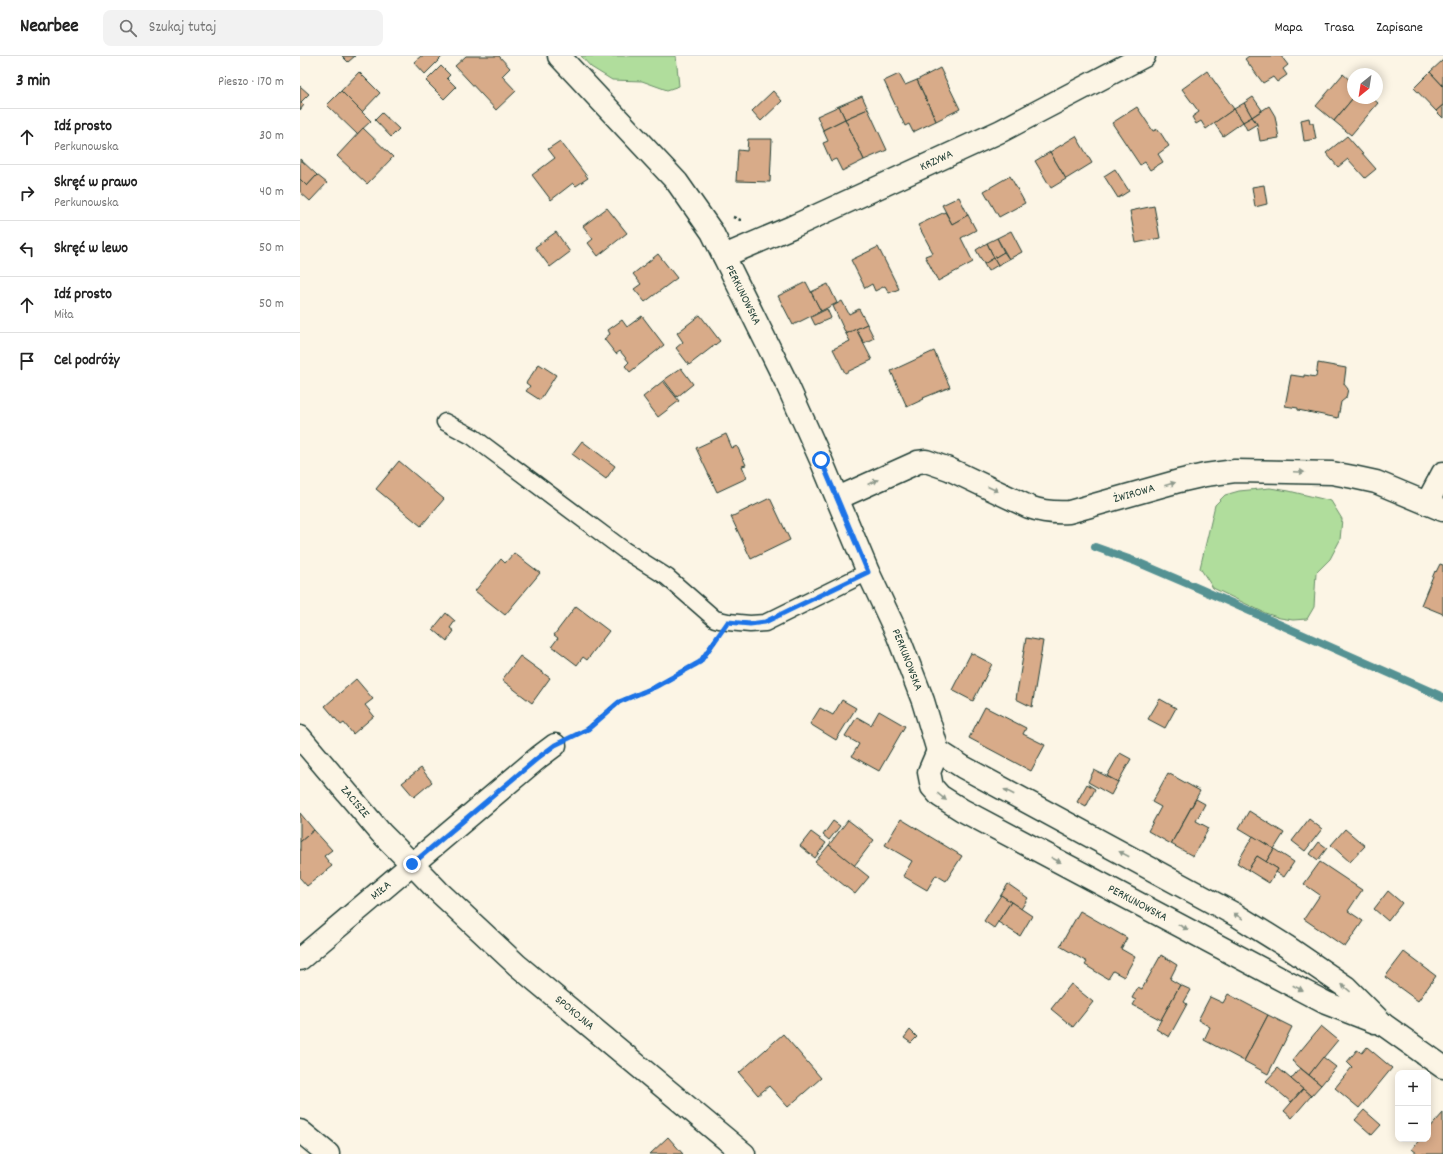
<!DOCTYPE html>
<html lang="pl">
<meta charset="utf-8">
<style>
:root{--surface:#fff;--page:#f2f2f2;--text:#222;--muted:#767676;--line:#e0e0e0}
body{margin:0;font-family:Dekko,sans-serif;background:var(--page);color:var(--text)}
.controls{position:absolute;right:12px;bottom:12px;display:grid;overflow:hidden;border-radius:8px;box-shadow:0 2px 10px #0003}
.controls button{width:36px;height:36px;display:grid;place-items:center;padding:0;border:0;border-bottom:1px solid var(--line);background:var(--surface);color:var(--text);font:20px sans-serif}
.compass{position:absolute;left:1047px;top:12px;width:36px;height:36px;border-radius:50%;background:var(--surface);box-shadow:0 2px 10px #0003;rotate:210deg}
.stop{position:absolute;width:12px;height:12px;margin:-9px;border:3px solid #1a73e8;border-radius:50%;background:#fff}
.stop.end{background:#1a73e8;border-color:#fff;box-shadow:0 1px 4px #0008}
.list{margin:0;padding:0;list-style:none}
h2{display:flex;justify-content:space-between;align-items:center;height:52px;margin:0;padding:0 16px;font-size:17px}
h2 small{font-size:13px;font-weight:400;color:var(--muted)}
.list li{display:grid;grid-template-columns:26px 1fr auto;gap:12px;align-items:center;box-sizing:border-box;height:56px;padding:0 16px;border-top:1px solid var(--line)}
.list b{display:block;font-size:15px;white-space:nowrap}
.list p{margin:0;font-size:13px;white-space:nowrap;color:var(--muted)}
.list em{font-size:13px;font-style:normal;color:var(--muted)}
.icon{flex:none;width:22px;height:22px;fill:none;stroke:currentColor;stroke-width:2;stroke-linecap:round;stroke-linejoin:round}
.map{position:relative;flex:none;width:1143px;height:1098px;overflow:hidden}
header{display:flex;align-items:center;gap:24px;box-sizing:border-box;height:56px;padding:0 20px;background:var(--surface);border-bottom:1px solid var(--line)}
header strong{font-size:19px}
nav{display:flex;gap:22px;margin-inline-start:auto;font-size:14px}
.search{width:280px;height:36px;background:var(--page);display:flex;align-items:center;gap:10px;box-sizing:border-box;padding:0 14px;border-radius:8px;color:var(--muted);font-size:15px}
main{display:flex}
aside{flex:1;background:var(--surface)}
.map>svg:first-child{display:block}
</style>
<header>
<strong>Nearbee</strong>
<div class="search"><svg class="icon" aria-label="search" viewBox="0 0 24 24"><circle cx="10" cy="10" r="6"/><path d="M15 15l6 6"/></svg>Szukaj tutaj</div>
<nav><a>Mapa</a><a>Trasa</a><a>Zapisane</a></nav>
</header>
<main>
<aside>
<h2>3 min<small>Pieszo · 170 m</small></h2>
<ul class="list">
<li><svg class="icon" aria-label="ahead" viewBox="0 0 24 24"><path d="M12 20V5M6 11l6-6 6 6"/></svg><div><b>Idź prosto</b><p>Perkunowska</p></div><em>30 m</em></li>
<li><svg class="icon" aria-label="right" viewBox="0 0 24 24"><path d="M7 20v-9h11M14 6l5 5-5 5"/></svg><div><b>Skręć w prawo</b><p>Perkunowska</p></div><em>40 m</em></li>
<li><svg class="icon" aria-label="left" viewBox="0 0 24 24"><path d="M17 20v-9H6M10 6l-5 5 5 5"/></svg><div><b>Skręć w lewo</b></div><em>50 m</em></li>
<li><svg class="icon" aria-label="ahead" viewBox="0 0 24 24"><path d="M12 20V5M6 11l6-6 6 6"/></svg><div><b>Idź prosto</b><p>Miła</p></div><em>50 m</em></li>
<li><svg class="icon" aria-label="arrive" viewBox="0 0 24 24"><path d="M6 21V4h12l-3 4 3 4H6"/></svg><div><b>Cel podróży</b></div></li>
</ul>
</aside>
<div class="map">
<svg width="1143" height="1098" viewBox="0 0 1143 1098">
<rect width="100%" height="100%" fill="#fcf5e5"/>
<filter id="ink" filterUnits="userSpaceOnUse"><feTurbulence type="fractalNoise" baseFrequency=".025" numOctaves="2"/><feDisplacementMap in="SourceGraphic" scale="8" xChannelSelector="R" yChannelSelector="G"/><feConvolveMatrix kernelMatrix="1 2 1 2 8 2 1 2 1" color-interpolation-filters="sRGB"/></filter>
<g filter="url(#ink)">
<g fill="#b0dd9c" stroke="#688d68">
<polygon points="281,0 376,0 379,30 367,34 342,25 312,24 291,11"/>
<polygon points="970,432 989,435 1031,445 1042,463 1040,484 1030,503 1016,517 1014,551 1007,563 993,564 980,562 965,557 913,532 900,512 915,449 925,439 939,435"/>
</g>
<g fill="none" stroke-linecap="round" stroke-linejoin="round">
<polyline stroke="#559293" stroke-width="8" points="795,491 837,506 900,533 1143,641"/>
</g>
<g fill="#d8ab89" stroke="#1f3d34">
<polygon points="42,0 55,0 48,6"/>
<polygon points="121,0 141,0 142,1 125,18 114,6"/>
<polygon points="166,0 199,0 210,12 202,20 216,35 196,54 155,10"/>
<polygon points="949,0 981,0 988,9 983,13 987,19 977,26 973,21 963,27 945,3"/>
<polygon points="1143,4 1143,30 1130,16"/>
<polygon points="141,10 150,19 147,22 156,31 144,43 126,25"/>
<polygon points="640,12 660,53 636,65 617,24"/>
<polygon points="907,15 934,53 906,73 901,65 896,68 892,61 899,56 882,33"/>
<polygon points="59,16 80,37 62,56 41,35"/>
<polygon points="1130,16 1143,30 1143,49 1136,55 1114,32"/>
<polygon points="599,18 605,29 617,24 636,65 613,76 609,68 605,70 584,25"/>
<polygon points="1043,18 1053,27 1053,42 1034,65 1016,50"/>
<polygon points="0,30 9,38 1,46 4,49 0,54"/>
<polygon points="41,35 71,65 57,78 27,49"/>
<polygon points="473,35 482,45 461,65 452,55"/>
<polygon points="562,40 568,53 545,63 539,50"/>
<polygon points="953,41 962,54 952,61 944,47"/>
<polygon points="1053,42 1072,42 1078,47 1051,79 1034,65"/>
<polygon points="944,47 952,61 943,66 934,53"/>
<polygon points="1143,49 1143,62 1136,55"/>
<polygon points="539,50 545,63 523,74 517,60"/>
<polygon points="969,50 975,60 979,82 960,85 957,68 952,61"/>
<polygon points="837,51 853,75 858,73 869,90 858,98 863,106 850,114 845,106 840,109 812,67"/>
<polygon points="568,53 587,94 564,104 545,63"/>
<polygon points="934,53 943,66 923,80 914,67"/>
<polygon points="82,57 99,73 91,81 75,64"/>
<polygon points="952,61 957,68 947,74 943,66"/>
<polygon points="1009,62 1010,67 1013,67 1016,83 1004,85 1001,64"/>
<polygon points="545,63 564,104 542,115 536,103 531,105 523,87 528,85 523,74"/>
<polygon points="63,72 93,101 67,128 37,100"/>
<polygon points="776,80 792,107 766,123 750,96"/>
<polygon points="1047,80 1076,113 1065,122 1048,103 1038,111 1026,97"/>
<polygon points="448,83 472,83 470,126 436,125 438,94 447,95"/>
<polygon points="260,85 288,122 276,130 273,127 251,144 232,119 255,102 248,93"/>
<polygon points="750,96 766,123 751,132 735,105"/>
<polygon points="0,103 17,119 7,130 0,123"/>
<polygon points="815,113 829,135 818,142 804,120"/>
<polygon points="17,119 27,127 10,145 0,136 0,123 7,130"/>
<polygon points="710,120 725,147 699,161 684,135"/>
<polygon points="964,129 967,148 955,151 952,131"/>
<polygon points="659,141 668,159 652,168 642,149"/>
<polygon points="854,150 860,182 836,187 830,155"/>
<polygon points="307,152 327,177 298,200 288,187 293,183 283,170"/>
<polygon points="645,156 652,168 668,159 676,174 661,182 673,206 638,225 625,200 633,197 632,195 618,169"/>
<polygon points="711,175 722,196 709,203 697,182"/>
<polygon points="256,176 270,196 250,211 235,191"/>
<polygon points="697,182 704,196 694,202 687,187"/>
<polygon points="687,187 694,202 684,208 676,194"/>
<polygon points="578,191 599,233 589,237 585,230 575,235 572,228 565,232 551,204"/>
<polygon points="704,196 709,203 698,209 694,202"/>
<polygon points="358,198 377,222 345,246 334,233 341,228 333,218"/>
<polygon points="694,202 698,209 688,215 684,208"/>
<polygon points="506,226 521,255 493,269 478,240"/>
<polygon points="528,228 537,247 521,255 511,236"/>
<polygon points="542,245 549,258 559,253 567,268 546,278 533,250"/>
<polygon points="527,253 531,262 515,269 511,261"/>
<polygon points="400,259 420,285 389,309 376,292 383,286 377,277"/>
<polygon points="342,260 364,289 330,316 325,310 329,306 320,295 316,298 304,283 310,278 308,274 322,264 327,271"/>
<polygon points="567,268 574,282 564,287 556,273"/>
<polygon points="556,273 572,304 545,317 533,293 550,285 546,278"/>
<polygon points="634,295 650,331 623,342 624,343 607,351 591,315"/>
<polygon points="1018,307 1046,312 1044,328 1048,333 1046,342 1041,346 1038,362 998,354 998,352 985,350 991,319 1004,321 1004,319 1016,321"/>
<polygon points="239,308 256,319 240,344 226,335 230,330 226,327"/>
<polygon points="381,312 393,328 377,341 364,324"/>
<polygon points="363,325 379,345 358,361 343,341"/>
<polygon points="426,378 432,392 437,390 446,409 442,410 447,422 417,436 396,392"/>
<polygon points="282,385 315,410 306,423 272,398"/>
<polygon points="99,405 144,443 121,470 76,433"/>
<polygon points="470,442 490,484 451,503 431,461"/>
<polygon points="214,497 240,517 205,559 175,535 201,503 205,507"/>
<polygon points="1140,508 1143,509 1143,558 1121,549 1135,515 1136,516"/>
<polygon points="276,550 309,575 287,604 283,601 277,609 252,590 258,582 254,579"/>
<polygon points="146,557 155,565 150,572 154,575 147,585 133,573"/>
<polygon points="726,582 743,585 732,651 716,643"/>
<polygon points="671,597 692,608 673,645 652,634"/>
<polygon points="220,600 250,622 232,647 202,624"/>
<polygon points="56,623 73,643 65,649 74,660 53,678 44,667 41,669 25,650"/>
<polygon points="860,643 876,652 865,672 848,663"/>
<polygon points="542,644 556,652 536,684 510,668 520,652 533,659"/>
<polygon points="685,651 726,672 723,678 745,689 731,715 669,682"/>
<polygon points="579,655 605,670 579,715 552,700 559,688 545,680 557,661 571,669"/>
<polygon points="820,697 831,703 818,726 807,720"/>
<polygon points="121,712 132,726 114,741 102,727"/>
<polygon points="794,714 818,726 811,739 788,726"/>
<polygon points="868,717 900,735 871,788 848,775 861,751 852,746"/>
<polygon points="787,728 795,733 786,751 777,746"/>
<polygon points="896,743 905,748 896,765 909,772 893,800 871,788"/>
<polygon points="949,755 984,777 974,793 939,772"/>
<polygon points="0,757 14,774 0,786"/>
<polygon points="601,763 662,800 646,825 636,819 627,834 603,820 612,805 585,789"/>
<polygon points="1009,763 1022,773 1005,795 992,785"/>
<polygon points="548,764 574,784 554,810 529,789"/>
<polygon points="533,765 540,770 529,784 523,779"/>
<polygon points="1045,773 1065,790 1050,806 1031,789"/>
<polygon points="14,774 32,794 24,800 32,810 7,830 0,822 0,786"/>
<polygon points="511,776 526,787 515,802 500,790"/>
<polygon points="953,780 974,793 966,806 957,800 948,814 937,807"/>
<polygon points="1019,786 1027,792 1018,804 1010,798"/>
<polygon points="529,789 569,821 555,838 515,806"/>
<polygon points="974,793 994,806 984,821 976,816 978,813 966,806"/>
<polygon points="957,800 978,813 969,827 948,814"/>
<polygon points="1020,806 1062,834 1048,855 1063,865 1045,891 1004,863 1020,839 1004,828"/>
<polygon points="708,828 728,842 721,853 701,839"/>
<polygon points="1088,835 1102,847 1088,865 1074,853"/>
<polygon points="701,839 711,846 694,872 684,865"/>
<polygon points="711,846 732,860 720,880 698,866"/>
<polygon points="780,855 827,882 821,893 835,901 824,921 813,915 808,923 785,909 787,906 760,890"/>
<polygon points="1104,896 1136,920 1118,945 1085,921"/>
<polygon points="861,899 877,909 870,923 880,929 861,964 833,949 836,944 832,942 838,931 842,933"/>
<polygon points="771,928 793,946 773,971 751,953"/>
<polygon points="880,929 891,934 884,946 887,948 869,981 856,973"/>
<polygon points="928,938 968,959 944,1005 904,984 910,971 898,964 910,941 923,947"/>
<polygon points="968,959 992,971 968,1018 944,1005"/>
<polygon points="1021,970 1038,984 1009,1019 992,1005"/>
<polygon points="610,974 617,981 611,987 604,982"/>
<polygon points="483,978 521,1022 488,1051 469,1030 458,1039 439,1017"/>
<polygon points="1067,991 1092,1012 1059,1052 1035,1032 1052,1011 1047,1006 1057,994 1062,997"/>
<polygon points="1023,1001 1036,1011 1021,1029 1009,1019"/>
<polygon points="978,1012 1003,1033 991,1046 966,1025"/>
<polygon points="1000,1012 1021,1029 1011,1040 991,1023"/>
<polygon points="1003,1033 1011,1040 992,1062 984,1055"/>
<polygon points="1064,1054 1081,1069 1072,1079 1055,1064"/>
<polygon points="1143,1057 1143,1098 1118,1098 1112,1093 1120,1083 1128,1083 1128,1074"/>
<polygon points="368,1081 383,1098 350,1098"/>
</g>
<g fill="none" stroke-linecap="round" stroke-linejoin="round">
<defs>
<polyline id="service" points="145,366 173,381 324,494 367,521 415,563 428,566 450,568 465,567 568,516"/>
<g id="minor">
<path id="s1" d="M259,0L377,126L412,176L486,326L521,404L568,516L598,580L623,645L638,695L663,711L936,859L986,890L1046,931L1084,969L1143,1011"/>
<path id="s2" d="M424,200L492,171L701,75L844,0"/>
<path id="s3" d="M538,442L618,406L626,405L649,413L729,451C743,456 754,457 769,456L879,425L905,419L935,415L1032,417L1053,421L1076,426L1143,454"/>
<polyline points="1127,447 1143,417"/>
<path id="s4" d="M0,681L81,777L112,808L138,835L217,909L444,1098"/>
<path id="s5" d="M638,695L629,716L632,731L640,740L662,754L990,928L1026,947L1075,966"/>
<path id="s6" d="M0,903L239,701L255,689"/>
<polyline points="0,1075 28,1098"/>
</g>
</defs>
<use href="#service" stroke="#1f3d34" stroke-width="19"/>
<use href="#minor" stroke="#1f3d34" stroke-width="25"/>
<g stroke="#1f3d34" stroke-width="2.5" stroke-dasharray="3 3" stroke-linecap="butt">
<polyline points="433,161 443,165"/>
<polyline points="276,679 287,673 319,646 355,631 400,606 415,585"/>
</g>
<use href="#service" stroke="#fcf5e5" stroke-width="16"/>
<use href="#minor" stroke="#fcf5e5" stroke-width="22"/>
</g>
<defs><path id="oneway-solid" d="M-6-.8H1V-3.2L6.5 0L1 3.2V.8H-6Z"/></defs>
<g fill="#8e998c">
<use href="#oneway-solid" transform="translate(999 416) rotate(2)"/>
<use href="#oneway-solid" transform="translate(573 426) rotate(-24)"/>
<use href="#oneway-solid" transform="translate(870 428) rotate(-16)"/>
<use href="#oneway-solid" transform="translate(693 433) rotate(25)"/>
<use href="#oneway-solid" transform="translate(709 736) rotate(-152)"/>
<use href="#oneway-solid" transform="translate(642 741) rotate(39)"/>
<use href="#oneway-solid" transform="translate(824 798) rotate(-152)"/>
<use href="#oneway-solid" transform="translate(756 804) rotate(28)"/>
<use href="#oneway-solid" transform="translate(938 860) rotate(-149)"/>
<use href="#oneway-solid" transform="translate(883 871) rotate(28)"/>
<use href="#oneway-solid" transform="translate(998 932) rotate(27)"/>
<use href="#oneway-solid" transform="translate(1046 932) rotate(-140)"/>
</g>
</g>
<g fill="none" stroke-linecap="round" stroke-linejoin="round" filter="url(#ink)">
<polyline stroke="#1a73e8" stroke-width="5" points="112,808 239,701 255,689 288,673 319,646 355,631 400,606 428,566 450,568 465,566 568,516 521,404"/>
</g>
<g text-anchor="middle" dominant-baseline="central" stroke-width="3" stroke-linejoin="round" paint-order="stroke">
<g font-size="12" fill="#1f3d34" stroke="#fcf5e5">
<text stroke="none"><textPath href="#s2" startOffset="233">KRZYWA</textPath></text>
<text stroke="none"><textPath href="#s1" startOffset="304">PERKUNOWSKA</textPath></text>
<text stroke="none"><textPath href="#s3" startOffset="317">ŻWIROWA</textPath></text>
<text stroke="none"><textPath href="#s1" startOffset="704">PERKUNOWSKA</textPath></text>
<text stroke="none"><textPath href="#s4" startOffset="85">ZACISZE</textPath></text>
<text stroke="none"><textPath href="#s6" startOffset="106">MIŁA</textPath></text>
<text stroke="none"><textPath href="#s5" startOffset="275">PERKUNOWSKA</textPath></text>
<text stroke="none"><textPath href="#s4" startOffset="390">SPOKOJNA</textPath></text>
</g>
</g>
</svg>
<div class="controls">
<button>+</button>
<button>−</button>
</div>
<svg class="compass" viewBox="-18 -18 36 36"><path d="M0-13l5 13h-10z" fill="#e53935"/><path d="M0 13l5-13h-10z" fill="#767676"/></svg>
<div class="stop" style="left:521px;top:404px"></div>
<div class="stop end" style="left:112px;top:808px"></div>
</div>
</main>
